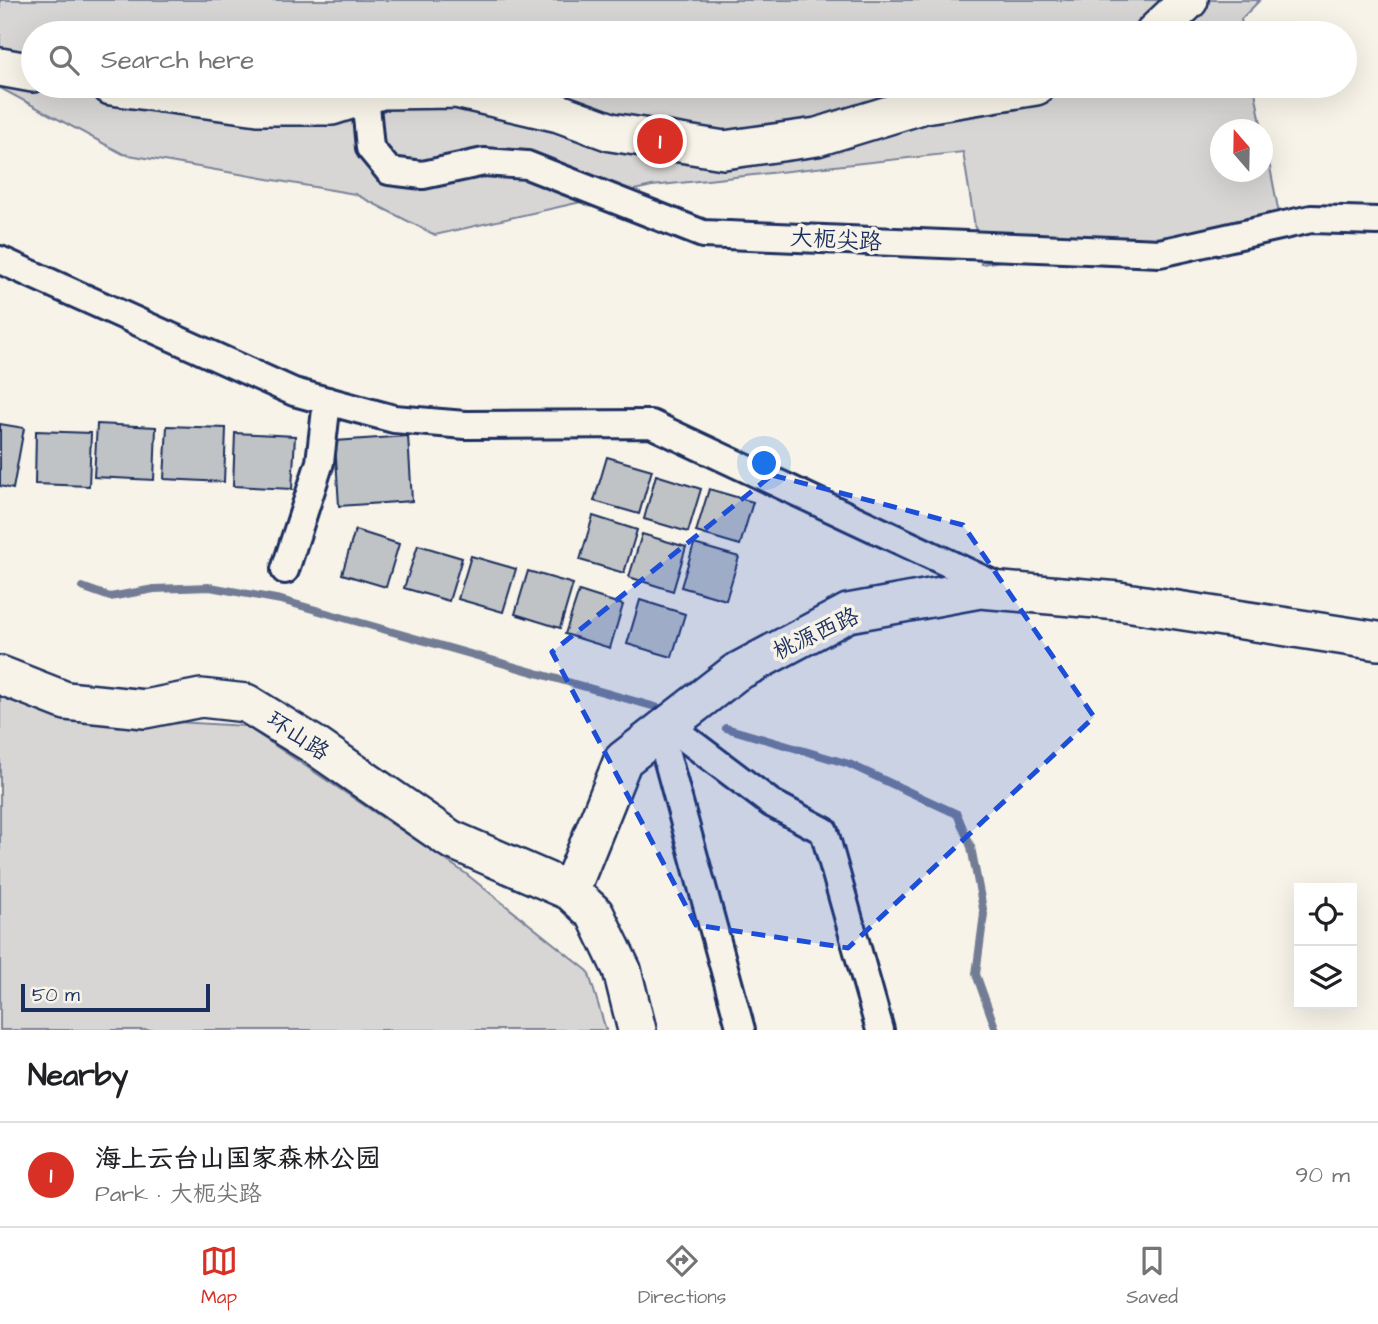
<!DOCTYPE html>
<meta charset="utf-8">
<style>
:root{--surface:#fff;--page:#f2f2f2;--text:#202124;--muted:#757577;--line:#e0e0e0;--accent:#d93025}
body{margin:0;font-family:"Architects Daughter","LXGW WenKai TC",sans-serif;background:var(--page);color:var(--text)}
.controls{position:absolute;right:21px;bottom:21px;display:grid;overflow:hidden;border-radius:0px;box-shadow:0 7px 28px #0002}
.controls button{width:63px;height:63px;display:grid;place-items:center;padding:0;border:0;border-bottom:2px solid var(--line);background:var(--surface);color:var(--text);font:35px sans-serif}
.compass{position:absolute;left:1210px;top:119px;width:63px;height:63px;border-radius:50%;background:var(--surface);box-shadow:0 7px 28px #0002;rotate:340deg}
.scale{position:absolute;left:21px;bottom:18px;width:189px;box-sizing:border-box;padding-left:7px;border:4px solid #1b2f5e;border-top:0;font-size:19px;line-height:24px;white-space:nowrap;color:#1b2f5e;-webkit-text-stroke:5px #f7f3e8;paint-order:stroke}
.you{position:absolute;left:765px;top:464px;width:24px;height:24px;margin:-18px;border:5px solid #fff;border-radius:50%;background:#1a73e8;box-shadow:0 0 0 10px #1a73e833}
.badge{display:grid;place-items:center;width:46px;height:46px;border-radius:50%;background:var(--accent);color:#fff;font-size:23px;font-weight:700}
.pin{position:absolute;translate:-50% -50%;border:4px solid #fff;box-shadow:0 2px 7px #0006}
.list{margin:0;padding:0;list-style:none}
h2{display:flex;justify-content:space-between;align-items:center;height:91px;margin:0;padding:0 28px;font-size:30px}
h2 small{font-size:23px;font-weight:400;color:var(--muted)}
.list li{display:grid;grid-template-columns:46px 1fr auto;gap:21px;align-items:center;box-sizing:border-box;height:105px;padding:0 28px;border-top:2px solid var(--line)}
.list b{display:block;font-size:26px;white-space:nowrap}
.list p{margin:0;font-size:23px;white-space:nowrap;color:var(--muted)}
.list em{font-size:23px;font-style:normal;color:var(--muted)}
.icon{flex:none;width:38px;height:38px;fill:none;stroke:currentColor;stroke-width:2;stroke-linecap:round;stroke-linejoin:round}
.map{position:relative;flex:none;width:1378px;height:1030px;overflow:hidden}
.search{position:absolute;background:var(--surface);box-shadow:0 7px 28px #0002;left:21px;right:21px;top:21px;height:77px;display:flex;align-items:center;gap:18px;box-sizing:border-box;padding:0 24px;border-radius:38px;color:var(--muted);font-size:26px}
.sheet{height:196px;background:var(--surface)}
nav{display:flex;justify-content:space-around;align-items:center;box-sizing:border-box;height:98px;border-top:2px solid var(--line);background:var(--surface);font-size:19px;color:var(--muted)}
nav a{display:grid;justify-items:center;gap:4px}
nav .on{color:var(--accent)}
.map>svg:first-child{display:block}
</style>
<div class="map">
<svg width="1378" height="1030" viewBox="0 0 1378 1030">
<rect width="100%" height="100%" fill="#f7f3e8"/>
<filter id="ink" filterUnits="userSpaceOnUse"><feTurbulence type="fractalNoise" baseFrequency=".0143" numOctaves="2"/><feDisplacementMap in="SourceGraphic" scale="14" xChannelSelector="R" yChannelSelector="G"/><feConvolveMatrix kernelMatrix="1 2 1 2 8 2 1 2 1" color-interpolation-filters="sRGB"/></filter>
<g filter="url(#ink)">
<g fill="#d7d6d4" stroke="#798299" stroke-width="2">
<polygon points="0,0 1260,0 1241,19 1243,33 33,33 33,86 1254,86 1262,129 1220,130 1220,172 1262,172 1263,131 1280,219 981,264 963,152 652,186 435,235 355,194 123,154 0,88"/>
<polygon points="0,690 72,716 246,726 465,873 588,971 606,1030 0,1030"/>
</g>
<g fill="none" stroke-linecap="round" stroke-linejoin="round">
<g stroke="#727c95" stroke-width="8">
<polyline points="82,587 110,597 154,589 210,587 281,600 666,710"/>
<polyline points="726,728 849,764 957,814 971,847 984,914 976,974 996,1030"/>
</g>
</g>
<g fill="#c0c3c5" stroke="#1b2f5e" stroke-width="2">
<polygon points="0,424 24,428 13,489 0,486"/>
<polygon points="97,424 156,427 154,480 94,477"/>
<polygon points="167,426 226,428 224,482 164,479"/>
<polygon points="36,431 91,433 89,486 35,484"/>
<polygon points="235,433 295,436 292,489 233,486"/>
<polygon points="408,436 412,501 339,506 335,441"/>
<polygon points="607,457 652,470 639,514 594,501"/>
<polygon points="656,475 701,489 688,532 644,519"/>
<polygon points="709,489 753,502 740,545 696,532"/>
<polygon points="593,516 637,530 624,573 580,560"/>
<polygon points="355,530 399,544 386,587 342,574"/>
<polygon points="642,534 686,547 673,591 629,577"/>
<polygon points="694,544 739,557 726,600 681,587"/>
<polygon points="418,545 462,558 449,601 404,588"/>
<polygon points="471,556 516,569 503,612 458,599"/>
<polygon points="528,571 573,584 560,628 515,614"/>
<polygon points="579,591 623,605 610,648 565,634"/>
<polygon points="640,600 685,614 672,657 627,644"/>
</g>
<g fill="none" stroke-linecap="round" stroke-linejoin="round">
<defs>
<g id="street">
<polyline points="365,95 370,148 389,171 423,175 484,162 527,165 703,234 1160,253 1311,219 1378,221"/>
<polyline points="0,260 294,392 394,419 465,425 651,424 999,587"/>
<polyline points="285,570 320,462 327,401"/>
<polyline points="668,725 771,803 824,831 880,1030"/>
<polyline points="660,732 741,1030"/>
</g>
<g id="secondary">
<polyline points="1154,33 1189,0"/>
<polyline points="0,67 33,73"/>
<polyline points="111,86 258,106 332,106 382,90 456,89 559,113 611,132 724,150 817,137 925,104 1036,86"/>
<polyline points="0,675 66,701 145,709 201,698 246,703 314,745 450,839 570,891 595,914 622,970 637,1030"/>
<polyline points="570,891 623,760 735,673 848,613 980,589 1119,601 1378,641"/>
</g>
</defs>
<use href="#street" stroke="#1b2f5e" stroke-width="32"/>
<use href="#secondary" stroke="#1b2f5e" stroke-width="42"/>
<use href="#street" stroke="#f7f3e8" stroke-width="26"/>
<use href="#secondary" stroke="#f7f3e8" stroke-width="37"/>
</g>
</g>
<path fill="#1d4ed8" fill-opacity="0.2" stroke="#1d4ed8" stroke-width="5" stroke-dasharray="14 9" stroke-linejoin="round" d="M772,475L963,525L1094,717L848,948L696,925L552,652Z"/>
<g text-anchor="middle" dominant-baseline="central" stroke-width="7" stroke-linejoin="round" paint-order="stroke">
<g font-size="23" fill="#1b2f5e" stroke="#f7f3e8">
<text transform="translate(836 240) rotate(3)">大枙尖路</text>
<text transform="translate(816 634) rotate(-25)">桃源西路</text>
<text transform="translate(298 736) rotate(33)">环山路</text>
</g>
</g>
</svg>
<div class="controls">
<button><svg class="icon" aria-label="locate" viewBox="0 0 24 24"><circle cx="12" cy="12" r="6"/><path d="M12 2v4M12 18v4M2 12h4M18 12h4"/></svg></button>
<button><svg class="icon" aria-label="layers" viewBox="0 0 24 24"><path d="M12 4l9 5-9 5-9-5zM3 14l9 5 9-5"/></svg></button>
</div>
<svg class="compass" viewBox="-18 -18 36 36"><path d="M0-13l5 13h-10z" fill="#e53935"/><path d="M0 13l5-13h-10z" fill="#757577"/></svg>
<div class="scale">50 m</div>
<div class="you"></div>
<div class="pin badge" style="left:660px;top:141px">1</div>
<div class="search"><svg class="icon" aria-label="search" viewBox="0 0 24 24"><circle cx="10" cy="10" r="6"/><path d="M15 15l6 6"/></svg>Search here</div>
</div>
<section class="sheet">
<h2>Nearby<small></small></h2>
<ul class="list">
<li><span class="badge">1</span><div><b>海上云台山国家森林公园</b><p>Park · 大枙尖路</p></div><em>90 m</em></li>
</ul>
</section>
<nav>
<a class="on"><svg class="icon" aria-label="map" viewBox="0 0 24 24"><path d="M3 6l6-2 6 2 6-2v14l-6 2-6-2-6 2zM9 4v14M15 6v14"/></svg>Map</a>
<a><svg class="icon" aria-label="directions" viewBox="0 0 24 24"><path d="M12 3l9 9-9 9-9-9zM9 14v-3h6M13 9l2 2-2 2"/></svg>Directions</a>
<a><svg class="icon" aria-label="saved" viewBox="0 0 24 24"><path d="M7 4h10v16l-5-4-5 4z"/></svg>Saved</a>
</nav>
